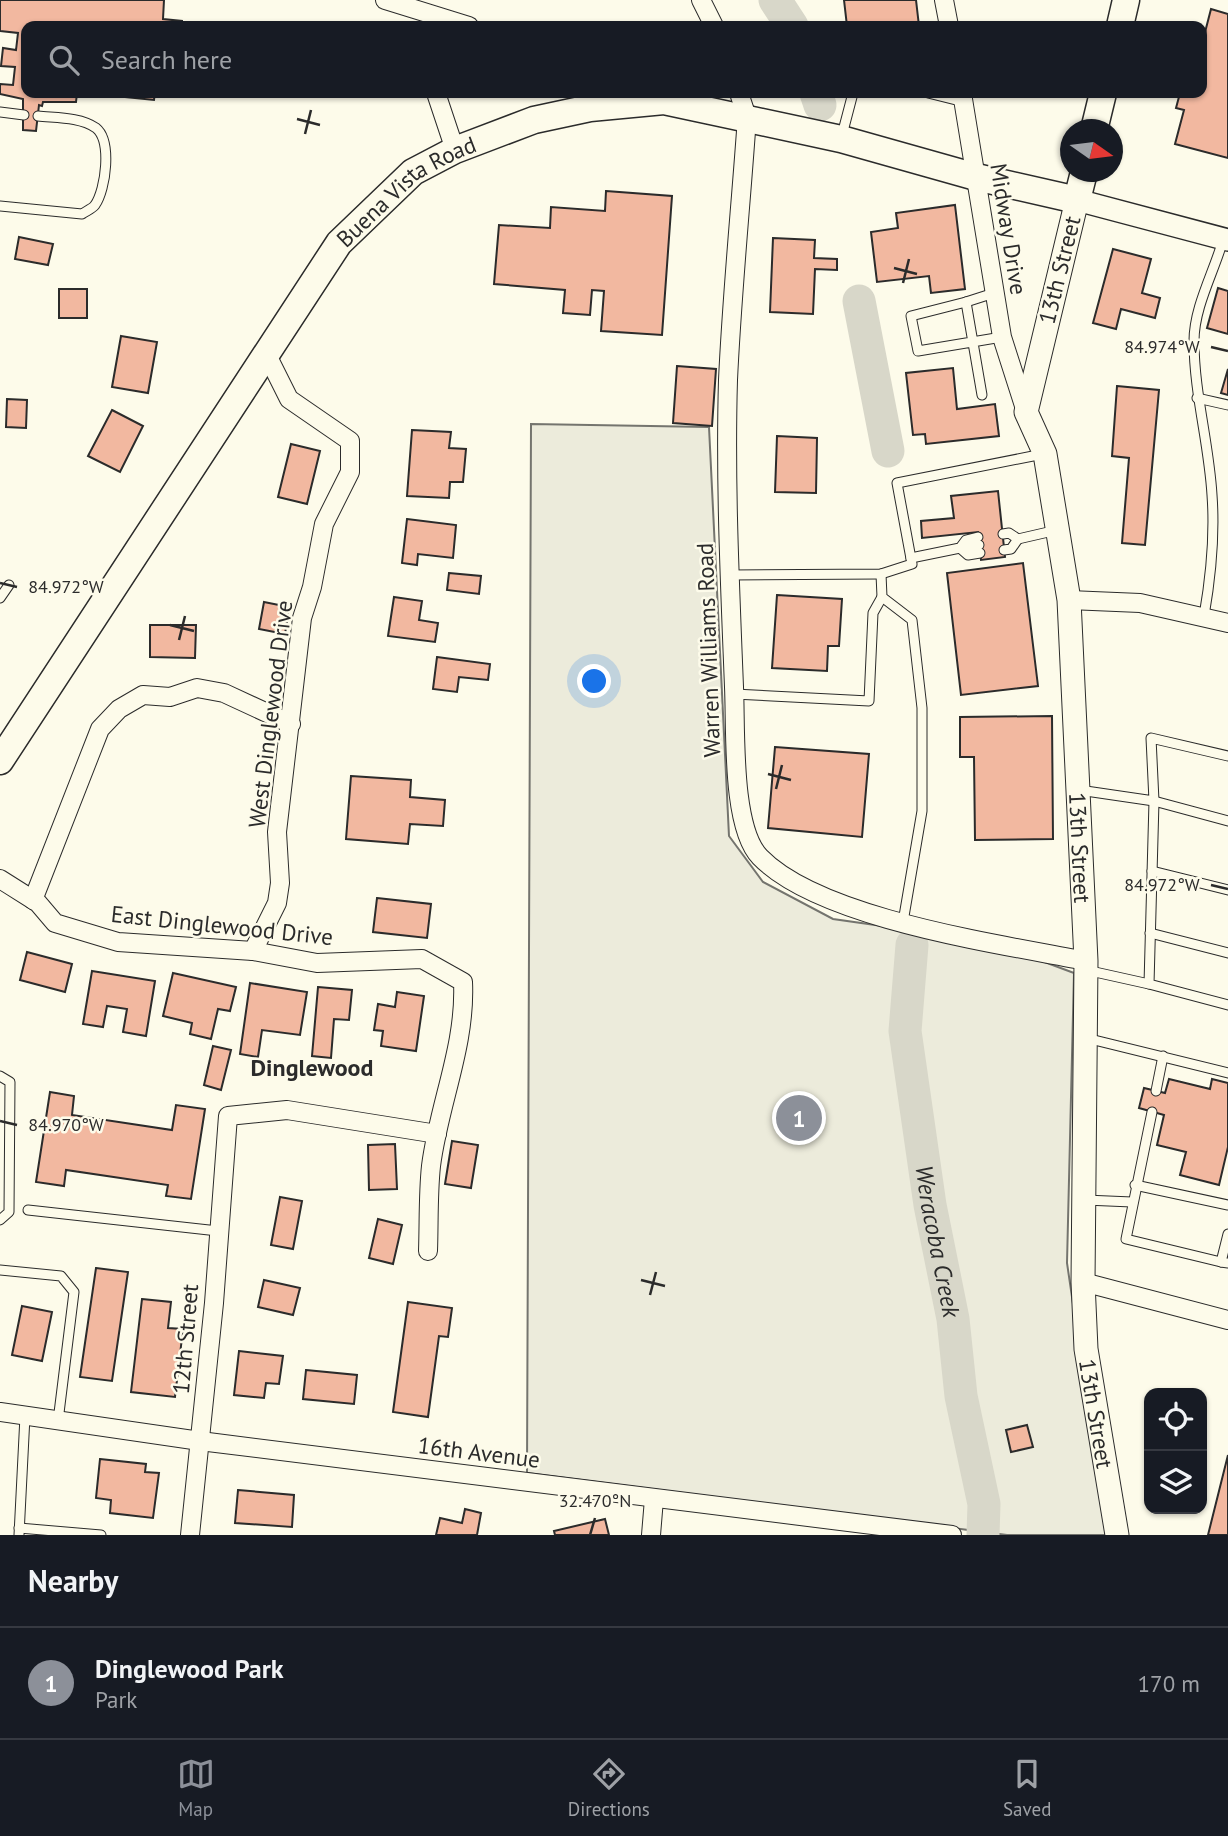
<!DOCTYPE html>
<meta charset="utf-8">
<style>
:root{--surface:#171b24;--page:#242831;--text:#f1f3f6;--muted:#9ea1a6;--line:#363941;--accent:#8c9099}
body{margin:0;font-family:"PT Sans",sans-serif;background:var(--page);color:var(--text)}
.controls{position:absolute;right:21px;bottom:21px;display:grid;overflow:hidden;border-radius:14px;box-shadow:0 2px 5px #0004}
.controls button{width:63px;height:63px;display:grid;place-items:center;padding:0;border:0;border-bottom:2px solid var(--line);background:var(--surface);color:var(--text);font:35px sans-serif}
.compass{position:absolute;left:1060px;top:119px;width:63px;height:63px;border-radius:50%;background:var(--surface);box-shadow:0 2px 5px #0004;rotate:104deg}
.you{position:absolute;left:595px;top:682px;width:24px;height:24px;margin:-18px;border:5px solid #fff;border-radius:50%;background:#1a73e8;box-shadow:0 0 0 10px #1a73e833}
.badge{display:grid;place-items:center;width:46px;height:46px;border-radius:50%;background:var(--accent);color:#fff;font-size:23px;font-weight:700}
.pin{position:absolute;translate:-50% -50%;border:4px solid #fff;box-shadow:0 2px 7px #0006}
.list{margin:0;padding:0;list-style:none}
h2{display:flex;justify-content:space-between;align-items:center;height:91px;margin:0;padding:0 28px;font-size:30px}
h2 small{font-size:23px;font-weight:400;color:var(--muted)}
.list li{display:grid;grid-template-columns:46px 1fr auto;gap:21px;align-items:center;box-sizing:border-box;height:112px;padding:0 28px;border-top:2px solid var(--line)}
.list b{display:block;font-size:26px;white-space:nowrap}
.list p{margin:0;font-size:23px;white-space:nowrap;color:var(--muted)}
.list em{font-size:23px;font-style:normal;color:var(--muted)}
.icon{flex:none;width:38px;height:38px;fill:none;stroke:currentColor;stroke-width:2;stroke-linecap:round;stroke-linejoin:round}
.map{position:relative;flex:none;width:1228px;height:1535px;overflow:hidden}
.search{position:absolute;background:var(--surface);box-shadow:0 2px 5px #0004;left:21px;right:21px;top:21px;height:77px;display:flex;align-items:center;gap:18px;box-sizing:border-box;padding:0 24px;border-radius:14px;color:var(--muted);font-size:26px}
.sheet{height:203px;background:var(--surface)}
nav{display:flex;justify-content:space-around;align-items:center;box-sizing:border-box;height:98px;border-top:2px solid var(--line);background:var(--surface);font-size:19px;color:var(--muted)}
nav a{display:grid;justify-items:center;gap:4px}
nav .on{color:var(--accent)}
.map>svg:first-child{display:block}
</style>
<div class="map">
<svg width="1228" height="1535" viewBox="0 0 1228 1535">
<rect width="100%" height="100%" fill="#fdfbea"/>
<polygon fill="#ecebdb" stroke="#74746e" stroke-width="2" points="531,424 709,427 729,836 763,882 833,919 988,941 1074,973 1067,1263 1107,1535 1007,1535 527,1473"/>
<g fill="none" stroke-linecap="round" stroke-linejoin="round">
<g stroke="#d8d7c9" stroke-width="33">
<polyline points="775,0 792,26"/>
<polyline points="816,93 820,105"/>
<polyline points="859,301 888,451"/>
<path id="s1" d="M912,945L905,1031L930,1205L953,1319L961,1396L984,1504L983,1535"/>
</g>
</g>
<g fill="#f2b8a0" stroke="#2b2b2b" stroke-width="2">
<polygon points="0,0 164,0 163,19 182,21 182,26 26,26 26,93 77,93 76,102 43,102 42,106 39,105 36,131 23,130 23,99 0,94 0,84 13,85 15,67 1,66 3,48 16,50 18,33 0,31"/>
<polygon points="844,0 916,0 919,26 847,26"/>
<polygon points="1211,9 1228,14 1228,158 1175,144 1184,110 1176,108 1180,93 1202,93 1202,44"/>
<polygon points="85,93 155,93 154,100"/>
<polygon points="606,191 672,196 662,335 601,331 604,291 592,290 590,315 563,313 565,290 494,284 499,225 550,228 551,207 605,211"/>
<polygon points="955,205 965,289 931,293 929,276 877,282 871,232 898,228 896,213"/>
<polygon points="19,237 53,244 48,265 15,259"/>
<polygon points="773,238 815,240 814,258 837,259 837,270 815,269 813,314 770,312"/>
<polygon points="1113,249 1151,259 1142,293 1160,298 1155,318 1121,309 1116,329 1093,323"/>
<polygon points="1218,288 1228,291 1228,334 1207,328"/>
<rect x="59" y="289" width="28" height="29"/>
<polygon points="121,336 157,342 148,393 112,387"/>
<polygon points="677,366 716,369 712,426 673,423"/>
<polygon points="953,368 957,409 995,404 999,436 926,444 925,434 913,435 906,373"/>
<polygon points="1228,369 1228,395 1221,393"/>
<polygon points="1117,386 1159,390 1145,545 1122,543 1129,458 1112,456"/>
<polygon points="7,399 27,400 26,428 6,427"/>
<polygon points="112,410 143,426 120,472 88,456"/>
<polygon points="412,430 451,432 449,448 466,449 463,482 450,482 449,498 407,496"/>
<polygon points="777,436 817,438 816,493 775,492"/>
<polygon points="291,444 320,451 307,504 278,497"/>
<polygon points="998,491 1005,557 981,560 978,532 922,538 921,521 954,518 951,496"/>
<polygon points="407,519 456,525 453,558 418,554 417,565 402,563"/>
<polygon points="1023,563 1038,686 961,695 947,573"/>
<polygon points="449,573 481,576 479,594 447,590"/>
<polygon points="777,595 842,599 839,646 828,646 827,671 772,668"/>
<polygon points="394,597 422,601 419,620 438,623 435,642 388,636"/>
<polygon points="264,602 289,607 285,634 259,629"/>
<polygon points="150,625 196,625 195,658 150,657"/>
<polygon points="437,657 490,664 488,680 459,677 457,692 433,689"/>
<polygon points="1052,716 1053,839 975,840 974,757 960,757 960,717"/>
<polygon points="775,747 869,754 862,837 768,828"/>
<polygon points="351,776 411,780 410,797 445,800 443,826 410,824 408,844 346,839"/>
<polygon points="377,898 431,904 427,938 373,932"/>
<polygon points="27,952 72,964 65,992 20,980"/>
<polygon points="92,971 155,981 146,1036 123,1032 127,1009 107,1006 103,1027 83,1024"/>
<polygon points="173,973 236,987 230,1011 218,1009 211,1039 190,1034 192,1023 163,1016"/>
<polygon points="250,983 307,992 300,1035 262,1030 258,1057 240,1054"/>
<polygon points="318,987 352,990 349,1020 334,1019 331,1058 312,1056"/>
<polygon points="397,992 424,996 416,1051 381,1046 383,1031 374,1030 378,1004 395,1007"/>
<polygon points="213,1046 231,1050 221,1090 204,1085"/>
<polygon points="1169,1079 1210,1089 1212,1079 1228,1083 1228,1147 1219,1185 1180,1175 1186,1152 1157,1145 1164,1115 1139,1108 1144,1088 1165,1093"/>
<polygon points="50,1092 74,1096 72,1115 172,1130 176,1105 205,1109 191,1199 166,1196 168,1185 66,1170 64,1186 36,1182"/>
<polygon points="452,1141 478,1145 471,1188 445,1184"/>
<polygon points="395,1144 397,1189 369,1190 368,1145"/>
<polygon points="280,1197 302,1201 293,1249 271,1245"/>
<polygon points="378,1219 402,1225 393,1264 369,1258"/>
<polygon points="96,1268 128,1272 112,1381 80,1377"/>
<polygon points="264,1280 300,1288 293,1315 258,1307"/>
<polygon points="142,1299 171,1302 168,1328 183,1329 175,1397 131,1392"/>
<polygon points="408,1302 452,1308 448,1337 439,1336 428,1417 393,1412"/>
<polygon points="22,1306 52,1312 42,1361 12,1355"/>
<polygon points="239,1351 283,1356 279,1384 266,1383 264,1398 234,1395"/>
<polygon points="306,1370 357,1375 354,1404 303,1399"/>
<polygon points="1027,1425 1033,1447 1011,1452 1006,1430"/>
<polygon points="1228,1455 1228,1535 1208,1535"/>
<polygon points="100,1459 146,1464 145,1472 159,1473 153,1518 110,1513 111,1500 96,1498"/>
<polygon points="238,1490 294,1495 292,1527 235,1523"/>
<polygon points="465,1509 481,1513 477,1535 436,1535 440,1518 462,1523"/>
<polygon points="605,1519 609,1535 555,1535 554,1531"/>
</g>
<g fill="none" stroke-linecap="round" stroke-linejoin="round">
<defs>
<g id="service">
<polyline points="928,93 964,102"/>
<polyline points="0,112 24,115"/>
<polyline points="842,135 853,93"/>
<path d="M0,206L82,214C86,211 92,209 95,205C106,189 112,141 96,128C80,117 56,118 38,116"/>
<polyline points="966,302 994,293"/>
<polyline points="982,395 966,302 911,316 918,351 1002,337"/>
<polyline points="1197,398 1228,405"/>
<polyline points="1003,534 1009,533 1018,539 1057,530"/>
<polyline points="960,548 968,555 980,553"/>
<polyline points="960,548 979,545"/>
<polyline points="1004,550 1011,549 1018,539"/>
<polyline points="911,558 960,548 966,540 978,537"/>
<polyline points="881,574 882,597 912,620 922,708 922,811 903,922"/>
<polyline points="730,575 881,574 912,564 897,483 1043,454"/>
<polyline points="0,598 9,585"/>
<path d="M1204,616C1211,576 1215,536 1212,495C1209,443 1194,393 1194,341C1194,307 1214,272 1223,240"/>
<polyline points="734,694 869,701 873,613 882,597"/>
<polyline points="1079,790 1154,801 1151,738 1228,756"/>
<polyline points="1228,821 1154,801 1149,984 1228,1005"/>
<polyline points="1152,871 1228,890"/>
<polyline points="1150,933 1228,953"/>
<polyline points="1086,970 1149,984"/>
<polyline points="1086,1038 1228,1073"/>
<polyline points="0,1076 10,1082 9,1212 0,1220"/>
<polyline points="1156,1091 1163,1056"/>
<polyline points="1152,1112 1126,1239 1221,1262"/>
<polyline points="1135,1185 1228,1205"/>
<polyline points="1085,1200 1132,1202"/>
<polyline points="28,1210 218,1231"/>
<polyline points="1228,1234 1221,1262 1228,1263"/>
<polyline points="0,1270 61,1276 74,1292 58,1421"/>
<polyline points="19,1528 101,1535"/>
<polyline points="19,1535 25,1416"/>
</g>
<g id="minor">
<polyline points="385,0 469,26"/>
<polyline points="701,0 714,26"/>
<polyline points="944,0 949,26"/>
<polyline points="436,93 455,150"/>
<path d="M739,93L747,117C741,204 732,292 728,380C725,482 730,585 734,687C736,729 731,827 760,857C820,919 1000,944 1086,961"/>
<polyline points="962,93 1002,337 1026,412"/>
<polyline points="1069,600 1140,603 1228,623"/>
<path d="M0,879L38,903L55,923L118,942L253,951L317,963L422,959L463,982C466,1046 439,1103 431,1166C428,1194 429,1223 428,1251"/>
<polyline points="33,900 100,729 119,709 143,695 170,697 197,688 224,693 291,724"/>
<polyline points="253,951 277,903 280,883 277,832 302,618 312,587 324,524 350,472 350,441 289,399 267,355"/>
<polyline points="1083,1282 1228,1320"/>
<polyline points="0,1412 200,1441 952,1535"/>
<polyline points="190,1535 214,1303 228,1116 287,1110 437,1134"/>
<polyline points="651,1535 654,1499"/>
</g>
<polyline id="tertiary" points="1077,200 1228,240"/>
<g id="secondary">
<path id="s2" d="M1077,200L1026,412L1045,454L1069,600L1086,961L1083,1282L1086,1349L1117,1535"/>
</g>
<g id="primary">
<polyline points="1120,26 1126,0"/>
<polyline points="1094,130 1103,93"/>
<path id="s3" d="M0,761L339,243L413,172L455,150L534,120L590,108L664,101L841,139L976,177L1077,200L1084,172"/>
</g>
</defs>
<use href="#service" stroke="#2b2b2b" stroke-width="11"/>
<use href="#minor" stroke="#2b2b2b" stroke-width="20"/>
<use href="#tertiary" stroke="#2b2b2b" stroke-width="24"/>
<use href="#secondary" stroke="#2b2b2b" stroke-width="25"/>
<use href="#primary" stroke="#2b2b2b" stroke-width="29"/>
<use href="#service" stroke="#fdfbea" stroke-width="9"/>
<use href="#minor" stroke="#fdfbea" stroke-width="18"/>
<use href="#tertiary" stroke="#fdfbea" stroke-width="21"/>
<use href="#secondary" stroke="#fdfbea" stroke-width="23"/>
<use href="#primary" stroke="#fdfbea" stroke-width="26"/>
</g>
<path fill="none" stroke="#2b2b2b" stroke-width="2.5" d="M297,119L320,125M305,134L311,110M894,268L917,274M903,283L909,259M1211,347L1228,351M0,583L17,587M170,625L194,631M179,640L185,616M768,774L791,780M776,789L782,765M1211,885L1228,889M0,1121L17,1125M641,1280L665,1286M650,1295L656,1272M590,1535L595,1518"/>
<g text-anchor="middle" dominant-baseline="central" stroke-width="5" stroke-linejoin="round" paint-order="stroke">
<g font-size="23" fill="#2b2b2b" stroke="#fdfbea">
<text stroke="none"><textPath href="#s3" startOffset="705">Buena Vista Road</textPath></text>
<text transform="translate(1009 229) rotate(81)">Midway Drive</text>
<text transform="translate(1059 270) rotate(-76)">13th Street</text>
<text transform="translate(708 650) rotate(-92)">Warren Williams Road</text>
<text transform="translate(270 714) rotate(-83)">West Dinglewood Drive</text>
<text stroke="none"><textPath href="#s2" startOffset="660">13th Street</textPath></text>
<text transform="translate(222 925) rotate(6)">East Dinglewood Drive</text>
<text transform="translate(185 1339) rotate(-85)">12th Street</text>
<text stroke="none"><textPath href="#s2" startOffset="1227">13th Street</textPath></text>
<text transform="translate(479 1452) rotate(7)">16th Avenue</text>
</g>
<g font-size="24" font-weight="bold" fill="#2b2b2b" stroke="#fdfbea">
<text x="312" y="1067">Dinglewood</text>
</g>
<g font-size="24" font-style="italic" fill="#2b2b2b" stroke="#fdfbea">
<text stroke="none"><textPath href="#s1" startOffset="299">Weracoba Creek</textPath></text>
</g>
</g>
<g font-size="18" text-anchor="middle" fill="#2b2b2b" stroke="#fdfbea" stroke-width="5" stroke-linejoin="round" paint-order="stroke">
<text x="1162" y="353">84.974°W</text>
<text x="66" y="593">84.972°W</text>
<text x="1162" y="891">84.972°W</text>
<text x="66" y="1131">84.970°W</text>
<text x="595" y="1507">32.470°N</text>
</g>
</svg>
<div class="controls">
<button><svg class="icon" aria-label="locate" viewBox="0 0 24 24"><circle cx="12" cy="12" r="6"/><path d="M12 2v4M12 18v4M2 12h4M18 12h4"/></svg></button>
<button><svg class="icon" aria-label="layers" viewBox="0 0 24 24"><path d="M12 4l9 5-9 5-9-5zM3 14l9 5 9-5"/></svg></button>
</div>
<svg class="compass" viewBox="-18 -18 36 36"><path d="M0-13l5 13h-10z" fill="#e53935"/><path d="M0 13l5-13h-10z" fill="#9ea1a6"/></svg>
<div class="you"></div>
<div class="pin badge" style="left:799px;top:1118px">1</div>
<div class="search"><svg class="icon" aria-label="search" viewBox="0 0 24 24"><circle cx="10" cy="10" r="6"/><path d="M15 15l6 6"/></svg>Search here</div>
</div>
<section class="sheet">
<h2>Nearby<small></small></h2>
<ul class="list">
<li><span class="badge">1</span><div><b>Dinglewood Park</b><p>Park</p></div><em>170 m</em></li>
</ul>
</section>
<nav>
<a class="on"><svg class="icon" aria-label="map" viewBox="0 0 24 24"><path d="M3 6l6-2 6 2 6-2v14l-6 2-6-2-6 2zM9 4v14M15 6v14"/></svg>Map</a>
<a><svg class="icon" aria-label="directions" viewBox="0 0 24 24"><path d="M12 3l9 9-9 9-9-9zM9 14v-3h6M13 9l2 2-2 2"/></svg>Directions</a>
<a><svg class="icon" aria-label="saved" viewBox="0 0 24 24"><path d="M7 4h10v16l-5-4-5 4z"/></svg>Saved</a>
</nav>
